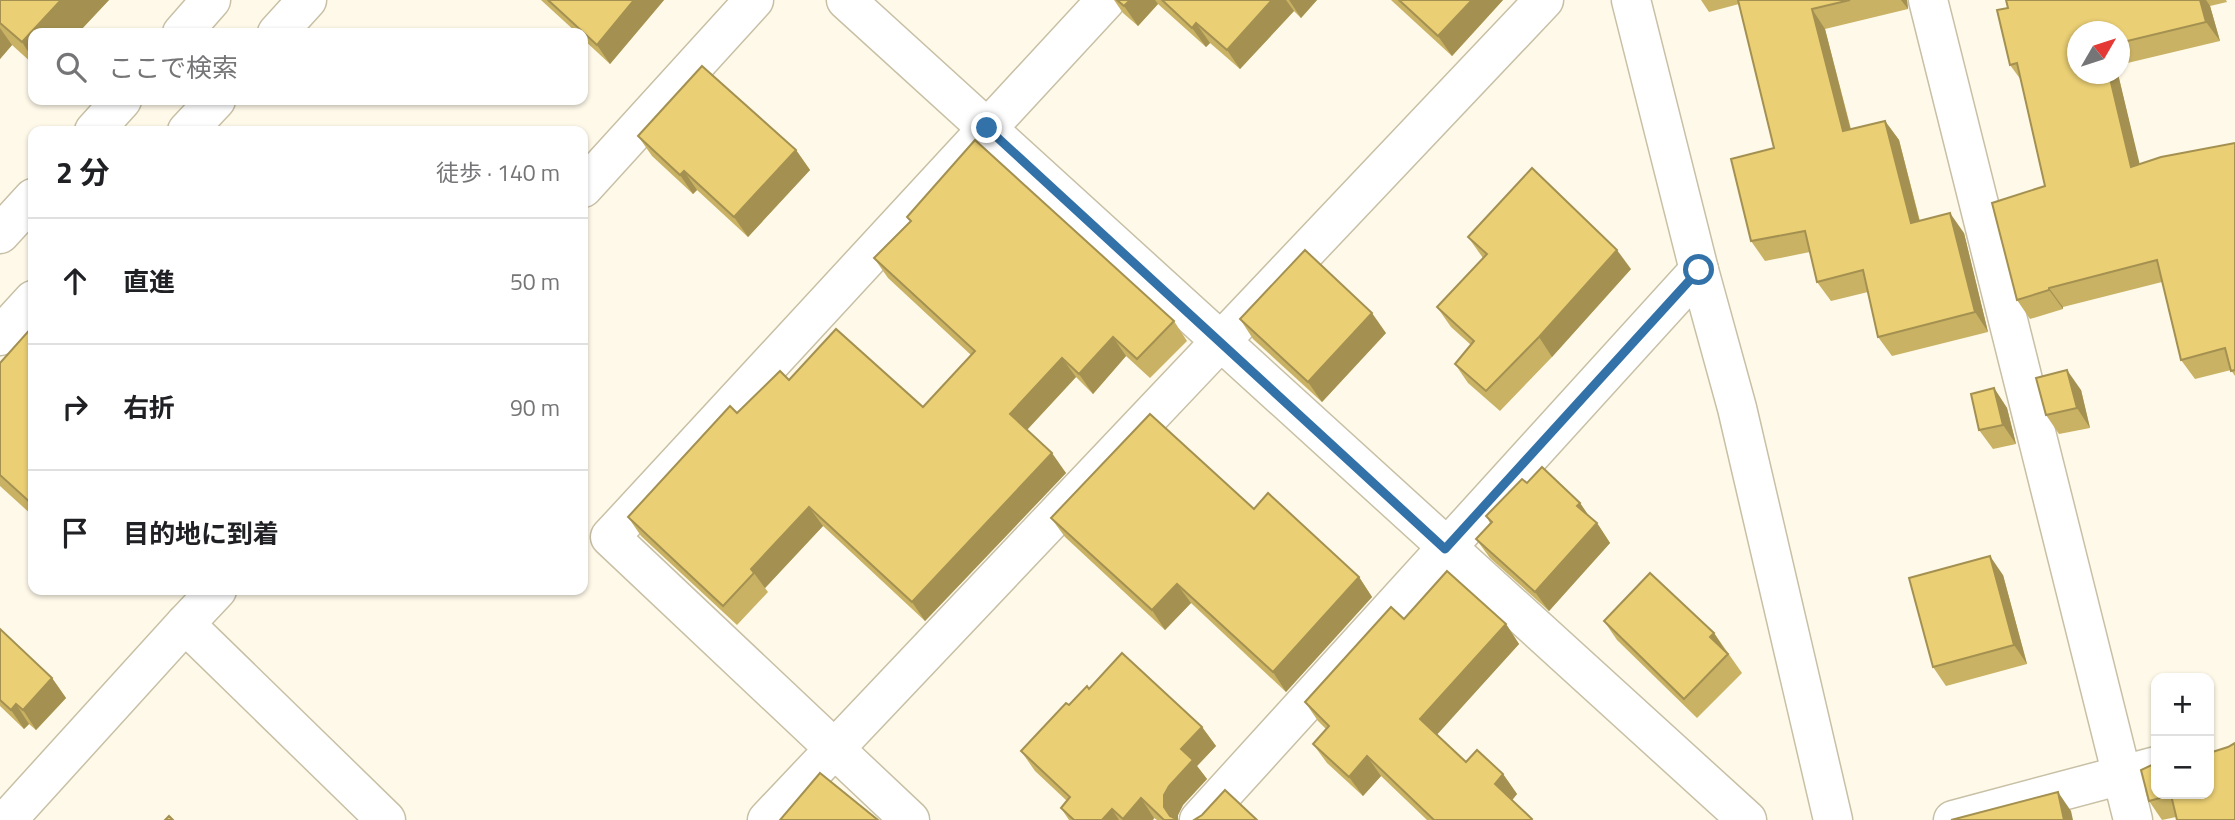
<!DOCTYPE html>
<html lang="ja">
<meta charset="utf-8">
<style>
:root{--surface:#fff;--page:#f6f6f6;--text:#202124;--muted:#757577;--line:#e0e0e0}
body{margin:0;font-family:"Titillium Web","Noto Sans JP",sans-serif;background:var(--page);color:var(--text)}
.controls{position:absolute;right:21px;bottom:21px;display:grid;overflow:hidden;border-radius:14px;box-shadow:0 2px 5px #0004}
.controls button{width:63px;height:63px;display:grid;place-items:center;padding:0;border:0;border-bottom:2px solid var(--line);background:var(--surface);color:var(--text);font:35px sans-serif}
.compass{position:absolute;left:2067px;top:21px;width:63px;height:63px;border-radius:50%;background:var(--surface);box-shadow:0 2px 5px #0004;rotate:51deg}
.stop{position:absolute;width:21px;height:21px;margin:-16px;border:5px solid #3272a9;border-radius:50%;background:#fff}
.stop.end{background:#3272a9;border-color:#fff;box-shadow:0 2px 7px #0008}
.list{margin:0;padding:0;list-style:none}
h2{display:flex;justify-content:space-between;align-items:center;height:91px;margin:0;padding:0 28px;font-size:30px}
h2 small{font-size:23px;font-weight:400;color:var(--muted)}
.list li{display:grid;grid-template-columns:46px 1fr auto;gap:21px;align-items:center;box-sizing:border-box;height:126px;padding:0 28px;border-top:2px solid var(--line)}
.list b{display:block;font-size:26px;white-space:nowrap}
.list em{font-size:23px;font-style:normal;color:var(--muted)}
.icon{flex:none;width:38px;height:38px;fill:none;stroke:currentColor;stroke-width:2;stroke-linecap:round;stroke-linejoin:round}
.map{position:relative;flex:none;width:2235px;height:820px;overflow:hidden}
.search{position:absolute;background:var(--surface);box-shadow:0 2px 5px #0004;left:28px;top:28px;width:560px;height:77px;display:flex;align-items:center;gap:18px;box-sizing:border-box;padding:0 24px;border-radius:14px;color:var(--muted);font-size:26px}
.panel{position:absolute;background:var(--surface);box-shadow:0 2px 5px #0004;left:28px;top:126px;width:560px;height:469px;border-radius:14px}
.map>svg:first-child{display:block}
</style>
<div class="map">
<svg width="2235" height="820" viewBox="0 0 2235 820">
<rect width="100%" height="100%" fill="#fef9e9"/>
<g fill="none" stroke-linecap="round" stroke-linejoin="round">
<defs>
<g id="minor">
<path d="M846,0C1147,273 1445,549 1747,820"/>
<polyline points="1631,0 1699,270 1737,408 1833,820"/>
<polyline points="1928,0 2133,820"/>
<polyline points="583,188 754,0"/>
<polyline points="217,590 185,624 386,820"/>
<polyline points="7,820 185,624"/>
<polyline points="767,820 1544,0"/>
<polyline points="910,820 610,537 1106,0"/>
<polyline points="1199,820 1699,270"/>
<polyline points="1953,820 2156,766"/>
</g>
<g id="major">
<polyline points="182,33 211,0"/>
<polyline points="277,33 307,0"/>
<polyline points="94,131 122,100"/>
<polyline points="187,131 216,100"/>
<polyline points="0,234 33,198"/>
<polyline points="0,336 33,300"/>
</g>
</defs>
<use href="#minor" stroke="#c8c0a6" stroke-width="41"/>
<use href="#major" stroke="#c8c0a6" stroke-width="41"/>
<use href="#minor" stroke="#fff" stroke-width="38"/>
<use href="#major" stroke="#fff" stroke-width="38"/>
</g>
<g fill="#c9b264">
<polygon points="0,0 109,0 78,33 33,33 33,64 12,45 0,59"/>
<polygon points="541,0 664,0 610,64 583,39 583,33 577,33"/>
<polygon points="1114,0 1317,0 1301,18 1294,11 1240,69 1210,43 1206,47 1158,4 1138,26 1123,13"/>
<polygon points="1391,0 1503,0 1452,56"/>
<polygon points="1701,0 1907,0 1908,9 1825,29 1851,129 1885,121 1899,140 1920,221 1964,233 1988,332 1892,356 1878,337 1868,292 1831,301 1817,282 1810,252 1765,261 1751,241 1774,148 1739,4 1709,12"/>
<polygon points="2006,0 2226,0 2227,2 2210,6 2220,41 2119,65 2119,32 2077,32 2077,74 2118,74 2139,164 2235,143 2235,376 2231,370 2195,379 2181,360 2162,282 2063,307 2063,309 2030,319 2017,300 2045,186 2021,80 2010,65 2008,8"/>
<polygon points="638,136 796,150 810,170 748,237 697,190 693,194 652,156"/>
<polygon points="1468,237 1631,269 1552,357 1500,411 1468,383 1455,364 1471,345 1451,327 1437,307 1483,258"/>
<polygon points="874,258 1174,321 1187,341 1150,378 1126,356 1093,394 1076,377 1027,430 1066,473 925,621 823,526 765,588 768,592 737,625 641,536 628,517 737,413 789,380 923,407 971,355 888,278"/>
<polygon points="1240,319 1386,333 1322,402 1253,339"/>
<polygon points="33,326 33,516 0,486 0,363"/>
<polygon points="1994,388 2007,408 2016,444 1993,449 1979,430"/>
<polygon points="2081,390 2090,428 2059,434 2046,415"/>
<polygon points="1527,483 1580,503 1590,518 1597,523 1610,543 1549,611 1490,558 1476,539 1490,523 1486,516"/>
<polygon points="1254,509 1359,577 1372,597 1286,692 1191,603 1165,630 1065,537 1051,518"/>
<polygon points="2003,575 2027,664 1946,686 1933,667"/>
<polygon points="1404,619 1506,624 1519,644 1437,734 1466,762 1503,774 1517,794 1512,800 1533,820 1427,820 1381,776 1363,796 1327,763 1313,744 1326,729 1318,721 1305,702"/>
<polygon points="1604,621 1714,633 1742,673 1697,718 1617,640"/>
<polygon points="0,629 52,678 66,698 36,730 29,724 24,729 0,706"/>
<polygon points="1089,689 1202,727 1216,746 1197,766 1207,779 1183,805 1178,815 1178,820 1157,820 1154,818 1153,820 1069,820 1061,808 1067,801 1035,771 1021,751 1069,705"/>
<polygon points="2156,763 2209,794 2176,817 2162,820 2149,801"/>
</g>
<g fill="#a49151">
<polygon points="61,0 109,0 78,33 33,33 33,59 22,42"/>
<polygon points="634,0 664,0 610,64 597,45"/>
<polygon points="1130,0 1155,0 1158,4 1138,26 1124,6"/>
<polygon points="1272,0 1286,0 1294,11 1240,69 1227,50"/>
<polygon points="1289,0 1317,0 1301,18"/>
<polygon points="1472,0 1503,0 1452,56 1438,36"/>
<polygon points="1901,0 1907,0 1908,9"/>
<polygon points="2200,0 2206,0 2210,6 2220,41 2206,22"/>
<polygon points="1812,9 1825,29 1856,151 1843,131"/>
<polygon points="1196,23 1210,43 1206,47 1192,28"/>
<polygon points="0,28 12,45 0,59"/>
<polygon points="2109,74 2118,74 2145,186 2131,167"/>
<polygon points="1885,121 1899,140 1925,243 1911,223"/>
<polygon points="796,150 810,170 748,237 734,217"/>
<polygon points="684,171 697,190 693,194 680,175"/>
<polygon points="1950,213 1964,233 1988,332 1975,312"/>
<polygon points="1617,250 1631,269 1552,357 1539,337"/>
<polygon points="2049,288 2063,307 2063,309 2049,290"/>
<polygon points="1372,313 1386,333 1322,402 1308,382"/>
<polygon points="1113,337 1126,356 1093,394 1079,374"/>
<polygon points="1062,358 1076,377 1024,433 1010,414"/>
<polygon points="2067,370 2081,390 2090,428 2077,408"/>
<polygon points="1994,388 2007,408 2016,444 2003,425"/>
<polygon points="1052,453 1066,473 925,621 912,602"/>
<polygon points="1580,503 1593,522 1577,506"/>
<polygon points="809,507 823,526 765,588 751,569"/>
<polygon points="1597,523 1610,543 1549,611 1535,592"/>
<polygon points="1990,556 2003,575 2027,664 2014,645"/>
<polygon points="1359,577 1372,597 1286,692 1273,672"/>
<polygon points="1177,584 1191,603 1165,630 1152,610"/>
<polygon points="1506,624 1519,644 1434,738 1420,719"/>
<polygon points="1714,633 1727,653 1710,637"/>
<polygon points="52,678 66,698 36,730 23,710"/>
<polygon points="16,704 29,724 24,729 11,710"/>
<polygon points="1202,727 1216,746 1197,766 1207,779 1183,805 1178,815 1178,820 1173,820 1164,807 1164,795 1169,786 1181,749"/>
<polygon points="1367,756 1381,776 1363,796 1349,777"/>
<polygon points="1503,774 1517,794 1509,804 1495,784"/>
<polygon points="2058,792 2071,811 2073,820 2064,820"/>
<polygon points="1141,798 1154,818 1153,820 1123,820 1123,819"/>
<polygon points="1112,809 1119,820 1102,820"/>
</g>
<g fill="#eacf74" stroke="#a49151" stroke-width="2">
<polygon points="0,0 61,0 22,42 0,23"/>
<polygon points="548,0 634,0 597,45"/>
<polygon points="1117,0 1130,0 1124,6"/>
<polygon points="1162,0 1272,0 1227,50 1196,23 1192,28"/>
<polygon points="1399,0 1472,0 1438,36"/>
<polygon points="1738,0 1850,0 1812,9 1843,131 1885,121 1911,223 1950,213 1975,312 1878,337 1863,270 1817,282 1805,231 1751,241 1731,159 1774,148"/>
<polygon points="2006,0 2200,0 2206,22 2119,43 2119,32 2077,32 2077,74 2109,74 2131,167 2161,157 2235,143 2235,370 2231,371 2225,348 2181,360 2157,260 2049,288 2049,290 2017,300 1992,203 2045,186 2017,63 2010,65 1997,10 2008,8"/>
<polygon points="702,66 796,150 734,217 684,171 680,175 638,136"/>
<polygon points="975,140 1174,321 1137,359 1113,337 1079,374 1062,358 1010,414 1052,453 912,602 809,507 751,569 754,573 723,606 628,517 730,406 737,413 780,371 789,380 836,329 923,407 975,351 874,258 911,221 907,217"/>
<polygon points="1532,168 1617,250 1539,337 1486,391 1455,364 1474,341 1437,307 1487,254 1468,237"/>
<polygon points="1305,250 1372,313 1308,382 1240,319"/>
<polygon points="33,326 33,505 0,475 0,363"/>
<polygon points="2067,370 2077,408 2046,415 2036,378"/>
<polygon points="1994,388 2003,425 1979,430 1971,394"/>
<polygon points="1150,414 1254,509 1268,493 1359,577 1273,672 1177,584 1152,610 1051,518"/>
<polygon points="1542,467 1580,503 1577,506 1597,523 1535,592 1476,539 1492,522 1486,516 1522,479 1527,483"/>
<polygon points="1990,556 2014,645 1933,667 1909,578"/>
<polygon points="1447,571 1506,624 1420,719 1466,762 1477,750 1503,774 1495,784 1532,819 1531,820 1434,820 1367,756 1349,777 1313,744 1329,726 1305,702 1391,607 1404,619"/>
<polygon points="1650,573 1714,633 1710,637 1728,654 1684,699 1604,621"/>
<polygon points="0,629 52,678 23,710 16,704 11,710 0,700"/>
<polygon points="1122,653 1202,727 1181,749 1193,760 1169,786 1164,795 1164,807 1170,816 1178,820 1164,820 1141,798 1123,819 1112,809 1102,820 1074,820 1061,808 1070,797 1021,751 1066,703 1069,705 1087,686 1089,689"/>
<polygon points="2235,743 2235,820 2177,820 2171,795 2149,801 2141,770 2156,763 2156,794 2209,794 2209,753 2228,747"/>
<polygon points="820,773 878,820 780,820"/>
<polygon points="1225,790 1257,820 1194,820 1202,815"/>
<polygon points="2058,792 2064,820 1951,820"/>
<polygon points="169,816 173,820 165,820"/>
</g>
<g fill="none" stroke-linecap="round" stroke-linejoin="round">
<polyline stroke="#3272a9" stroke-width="9" points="987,128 1445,549 1699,270"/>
</g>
</svg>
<div class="controls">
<button>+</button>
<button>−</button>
</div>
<svg class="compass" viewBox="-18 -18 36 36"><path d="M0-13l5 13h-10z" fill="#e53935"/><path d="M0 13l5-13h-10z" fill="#757577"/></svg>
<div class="stop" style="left:1699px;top:270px"></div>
<div class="stop end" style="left:987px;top:128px"></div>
<div class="search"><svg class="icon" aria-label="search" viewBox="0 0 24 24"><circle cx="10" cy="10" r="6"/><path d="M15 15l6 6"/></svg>ここで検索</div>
<section class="panel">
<h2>2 分<small>徒歩 · 140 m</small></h2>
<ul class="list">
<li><svg class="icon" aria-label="ahead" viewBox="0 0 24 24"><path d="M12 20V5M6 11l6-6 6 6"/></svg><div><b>直進</b></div><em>50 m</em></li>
<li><svg class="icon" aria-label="right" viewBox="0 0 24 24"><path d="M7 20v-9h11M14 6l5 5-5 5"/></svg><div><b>右折</b></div><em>90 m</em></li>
<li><svg class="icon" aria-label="arrive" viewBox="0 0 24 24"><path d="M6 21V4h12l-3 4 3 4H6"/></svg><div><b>目的地に到着</b></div></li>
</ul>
</section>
</div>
